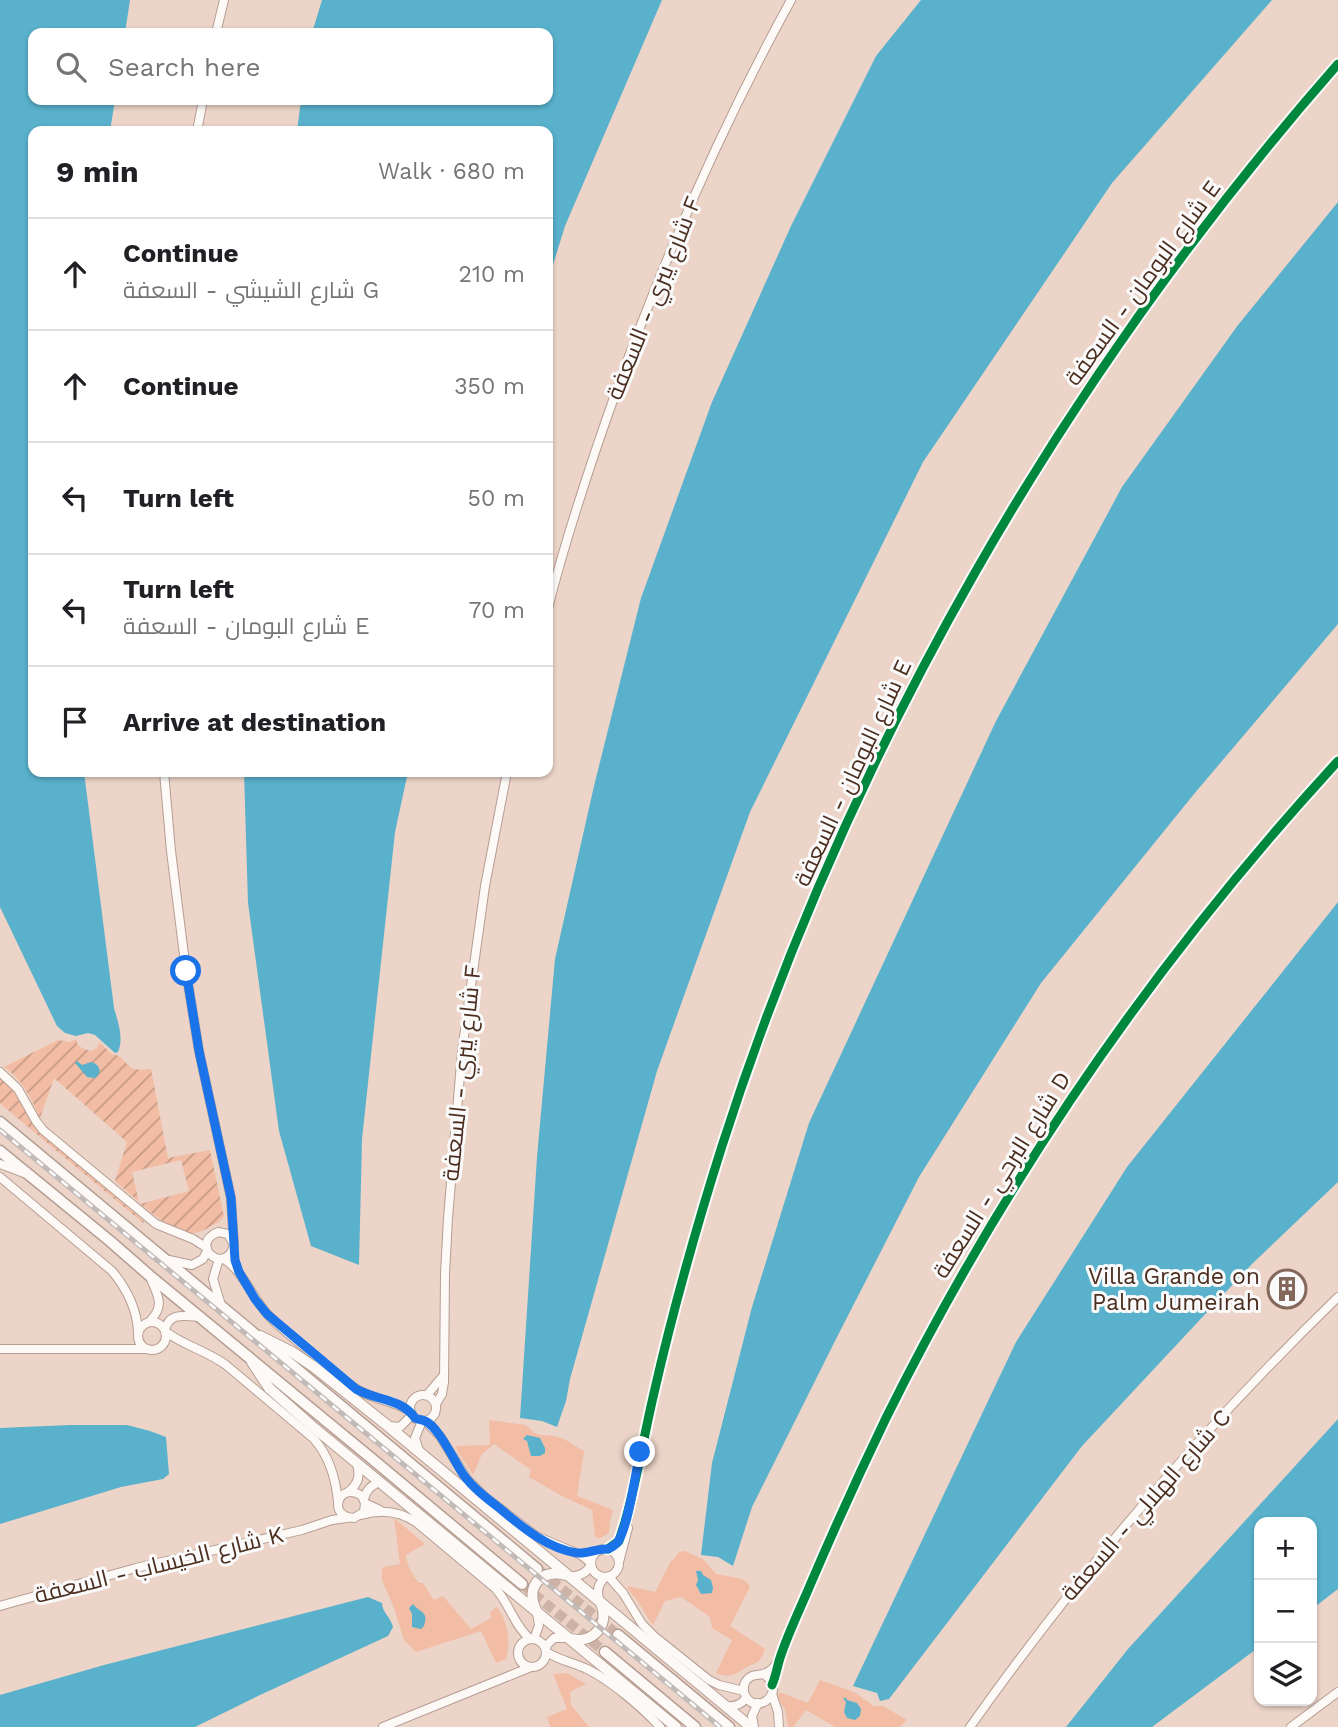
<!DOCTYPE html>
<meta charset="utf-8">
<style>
:root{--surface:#fff;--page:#f6f6f6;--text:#202124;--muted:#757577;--line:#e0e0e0}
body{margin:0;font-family:"Work Sans",Cairo,sans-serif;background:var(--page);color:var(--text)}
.controls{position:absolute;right:21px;bottom:21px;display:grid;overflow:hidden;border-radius:14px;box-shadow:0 2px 5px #0004}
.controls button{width:63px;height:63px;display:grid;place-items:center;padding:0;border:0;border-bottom:2px solid var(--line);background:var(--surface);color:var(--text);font:35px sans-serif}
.stop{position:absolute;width:21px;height:21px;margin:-16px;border:5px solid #1a73e8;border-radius:50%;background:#fff}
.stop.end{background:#1a73e8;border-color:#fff;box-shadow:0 2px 7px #0008}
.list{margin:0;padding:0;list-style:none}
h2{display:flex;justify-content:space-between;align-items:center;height:91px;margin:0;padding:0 28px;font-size:30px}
h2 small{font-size:23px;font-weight:400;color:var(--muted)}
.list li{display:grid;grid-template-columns:46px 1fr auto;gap:21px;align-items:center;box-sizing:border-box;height:112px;padding:0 28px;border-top:2px solid var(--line)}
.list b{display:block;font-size:26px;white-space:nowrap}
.list p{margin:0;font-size:23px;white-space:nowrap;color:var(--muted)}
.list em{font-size:23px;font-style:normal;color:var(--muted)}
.icon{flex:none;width:38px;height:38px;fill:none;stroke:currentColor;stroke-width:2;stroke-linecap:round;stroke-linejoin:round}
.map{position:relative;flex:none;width:1338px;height:1727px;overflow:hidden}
.search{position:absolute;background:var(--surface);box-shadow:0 2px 5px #0004;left:28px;top:28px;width:525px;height:77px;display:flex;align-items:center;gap:18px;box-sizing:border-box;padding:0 24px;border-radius:14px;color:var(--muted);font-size:26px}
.panel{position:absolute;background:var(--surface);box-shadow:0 2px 5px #0004;left:28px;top:126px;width:525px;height:651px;border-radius:14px}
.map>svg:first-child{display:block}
</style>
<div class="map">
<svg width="1338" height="1727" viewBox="0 0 1338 1727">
<defs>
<pattern id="garden-furrows" width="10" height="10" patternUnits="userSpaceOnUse" patternTransform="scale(1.75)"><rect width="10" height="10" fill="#f2bda4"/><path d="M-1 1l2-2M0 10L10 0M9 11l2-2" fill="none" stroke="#c69a85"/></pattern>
</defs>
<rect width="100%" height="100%" fill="#ecd4c8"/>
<g fill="#f2bda4">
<path d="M489,1420L526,1425C538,1439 542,1433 558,1437C567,1439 576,1447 584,1451L577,1496L613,1510L610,1521L609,1533L600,1538L595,1537L592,1510L562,1496L529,1477L531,1470L494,1444L482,1454L473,1475C467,1464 460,1457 455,1446L490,1445Z"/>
<path d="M394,1518L425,1544L406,1555C407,1566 412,1574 419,1583H423L434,1600L443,1596L471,1629L491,1618L490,1612L497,1607C508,1622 511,1641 506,1659L496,1663L481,1631L416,1652L404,1640L394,1608L382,1580V1569L384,1567L400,1564Z"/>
<path d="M685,1551L703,1559L716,1574L738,1578L746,1581L750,1587L730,1626L765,1649C758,1667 758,1660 744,1669C732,1676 730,1678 716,1673L732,1640L712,1628L710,1617L681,1597L665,1601L653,1625C647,1618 645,1612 640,1605C636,1597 630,1595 627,1586L655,1592L671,1561L675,1558L679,1552Z"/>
<path d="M566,1673C573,1675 581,1683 587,1683L570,1692L571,1705L589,1727H550L547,1717L567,1709L553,1674Z"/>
<polygon points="820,1680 854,1692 874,1706 883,1706 907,1720 900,1727 835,1727 806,1710 793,1727 788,1727 785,1709 777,1699 779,1692 808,1703"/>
</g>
<g fill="url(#garden-furrows)">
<path d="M77,1039V1044L82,1048L90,1051L97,1048L99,1042L112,1054C124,1056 123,1062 132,1068C137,1071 145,1069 151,1069L168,1158L210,1150L224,1216C220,1222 218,1223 211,1226C204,1230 198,1234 190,1233C171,1231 154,1214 140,1204L189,1191L181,1160L132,1172L139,1202L115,1181L127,1142L54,1078L40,1118C31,1098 23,1080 4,1067L58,1040L70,1042Z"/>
<path d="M0,1078C21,1091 23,1113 38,1131L144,1221L143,1223L3,1106L0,1103Z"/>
</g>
<g fill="#59b1cc">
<path d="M0,0H130L125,33H33V100H115L110,131H33V772H84L114,1008C118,1022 124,1038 118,1052L115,1053L95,1035L88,1033L76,1036L65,1033L57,1026L0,907Z"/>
<polygon points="322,0 662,0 565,226 548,281 548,131 297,131 301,100 548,100 548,33 312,33"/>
<polygon points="921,0 1272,0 1112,183 923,462 750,812 657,1071 570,1379 566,1401 557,1427 542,1421 520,1418 537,1157 555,959 594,786 641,598 712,402 791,226 876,56"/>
<polygon points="1338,202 1338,624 1194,794 1041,983 919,1177 837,1337 752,1507 733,1566 718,1557 701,1555 712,1463 752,1307 809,1123 996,721 1122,487 1238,325"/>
<polygon points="244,772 408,772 395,832 362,1139 359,1265 311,1246 279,1131 248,903"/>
<polygon points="1338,902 1338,1182 1252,1264 1082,1446 889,1699 880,1701 877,1693 853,1686 1016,1342 1127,1167"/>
<path d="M77,1061L82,1065L91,1062C100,1064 103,1073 95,1078L87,1077L75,1063Z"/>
<polygon points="1338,1419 1338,1589 1312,1609 1312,1522 1259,1522 1259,1647 1152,1727 1066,1727 1128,1649"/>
<polygon points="70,1425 127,1425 150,1431 166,1437 169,1474 163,1479 121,1487 0,1524 0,1428"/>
<polygon points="527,1435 540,1438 545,1448 545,1453 540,1456 531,1456 527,1441 523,1439"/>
<polygon points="696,1571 701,1571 703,1575 711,1580 713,1588 712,1593 701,1594 696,1585 698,1580"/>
<path d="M368,1597L382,1603C382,1612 391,1618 393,1627L388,1636L260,1695L195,1727H0V1695L104,1665Z"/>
<path d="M413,1604C420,1613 429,1611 424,1626L421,1629L412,1627V1614L409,1608Z"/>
<polygon points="843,1698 846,1698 847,1700 857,1703 861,1709 860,1716 855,1720 847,1718 844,1712 846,1702"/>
</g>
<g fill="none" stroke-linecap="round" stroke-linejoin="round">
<g stroke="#ccb3a6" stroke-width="10" stroke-dasharray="10 5" stroke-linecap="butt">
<polyline points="539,1570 618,1635"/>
<polyline points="522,1584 605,1652"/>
</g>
<defs>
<g id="minor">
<polyline points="216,33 224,0"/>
<polyline points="197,131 203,100"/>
<path d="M548,608C567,533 592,459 618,386C666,254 723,124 791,0"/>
<path d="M164,772L171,851L186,971L199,1051L231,1198L234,1245C226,1277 187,1245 218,1232L228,1234L233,1243"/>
<polyline points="0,1072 18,1089 36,1121 43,1130 156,1224 193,1239 207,1248"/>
<polyline points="0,1164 24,1173"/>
<path d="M0,1177L112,1271C127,1289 137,1309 138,1332"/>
<polyline points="219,1259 213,1279 221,1305"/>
<path d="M224,1259C245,1272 254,1304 275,1322C291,1337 309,1350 325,1364C336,1373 347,1384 360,1391C376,1400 394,1401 410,1411"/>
<polyline points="169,1260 192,1265 203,1259 207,1251"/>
<path d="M150,1321C165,1306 158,1296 151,1279"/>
<circle cx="152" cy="1336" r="14"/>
<path d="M165,1331C168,1312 184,1316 199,1317"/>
<path d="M166,1332C185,1346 207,1351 226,1365L314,1439C329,1456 336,1480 338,1502"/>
<polyline points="0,1349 147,1349"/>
<polyline points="427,1395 443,1376"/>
<circle cx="423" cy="1408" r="13"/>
<polyline points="436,1404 442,1394 444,1382 445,1274 448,1218 462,1051 485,886 507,772"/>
<polyline points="425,1421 440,1436 467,1479 485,1497 536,1536 581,1555 591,1563"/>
<polyline points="389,1426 400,1427 412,1415"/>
<polyline points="419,1451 415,1438 422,1421"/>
<path d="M348,1492C359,1484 361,1474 356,1462"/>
<path d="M364,1499C366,1490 371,1485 380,1482"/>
<path d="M365,1503L364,1512L354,1518C326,1517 339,1480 362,1496L365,1503L380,1510"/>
<path d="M361,1515C381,1509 400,1511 417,1523L496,1589C510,1605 514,1625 530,1639"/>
<circle cx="605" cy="1563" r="14"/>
<path d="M608,1549L619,1541L625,1522C637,1480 644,1435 654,1393C673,1310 696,1228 722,1146C849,749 1063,377 1338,64"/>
<polyline points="619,1562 628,1528"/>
<path d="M569,1576C579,1577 586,1574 591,1565"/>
<polyline points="609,1577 623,1593 642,1624 654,1636 709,1680 719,1685 744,1691"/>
<path d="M600,1601C596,1591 598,1583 606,1577"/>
<polyline points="0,1606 136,1568 302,1530 332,1520 347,1518"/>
<circle cx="532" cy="1653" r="14"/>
<polyline points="534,1639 539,1625 537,1613"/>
<polyline points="546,1649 547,1645 554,1638 567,1638"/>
<path d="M546,1652C559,1660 574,1663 587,1669C610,1680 643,1708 660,1727"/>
<path d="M763,1674C789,1690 758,1716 746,1697C743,1692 743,1685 746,1681C751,1673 759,1676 766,1673C771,1671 775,1666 778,1661"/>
<path d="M772,1685C776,1676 777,1667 780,1658C788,1633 801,1607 811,1583C835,1527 860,1472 886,1418C1005,1178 1157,958 1338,761"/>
<polyline points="772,1694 778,1712 779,1727"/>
<path d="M725,1706C734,1707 741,1705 746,1698"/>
<polyline points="383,1727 531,1667"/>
<polyline points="754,1727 752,1716 758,1703"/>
<path d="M970,1727C1080,1572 1202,1429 1338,1297"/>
<polyline points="1291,1727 1338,1692"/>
</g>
<g id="tertiary">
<polyline points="260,1336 292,1352 314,1367 388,1426 751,1727"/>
<polyline points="252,1362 269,1388 312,1426 676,1727"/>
<path d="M536,1610C525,1587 541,1568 566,1575"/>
<path d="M571,1639C593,1644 610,1625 601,1603"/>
</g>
<g id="secondary">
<polyline points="0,1122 537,1569"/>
<polyline points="0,1151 110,1241 150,1276 371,1458 522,1584"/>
<polyline points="618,1635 729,1727"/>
<polyline points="605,1652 695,1727"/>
</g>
</defs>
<use href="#minor" stroke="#b69e93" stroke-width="10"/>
<use href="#tertiary" stroke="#b69e93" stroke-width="12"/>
<use href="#secondary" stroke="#b69e93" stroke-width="13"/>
<use href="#minor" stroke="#fcf9f7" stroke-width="8"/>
<use href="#tertiary" stroke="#fcf9f7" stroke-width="10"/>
<use href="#secondary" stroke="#fcf9f7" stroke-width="10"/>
<defs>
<polyline id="rail" points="0,1130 720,1727"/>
</defs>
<use href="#rail" stroke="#c2bab7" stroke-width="5"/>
<use href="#rail" stroke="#fafafa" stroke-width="2.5" stroke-dasharray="8" stroke-linecap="butt"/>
<defs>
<g id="cycleway">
<path d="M608,1549L619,1541L625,1522C637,1480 644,1435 654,1393C673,1310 696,1228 722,1146C849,749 1063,377 1338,64"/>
<path d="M772,1685C776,1676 777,1667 780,1658C788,1633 801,1607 811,1583C835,1527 860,1472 886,1418C1005,1178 1157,958 1338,761"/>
</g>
</defs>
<use href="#cycleway" stroke="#fafafa" stroke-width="13"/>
<use href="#cycleway" stroke="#00873e" stroke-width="9"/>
</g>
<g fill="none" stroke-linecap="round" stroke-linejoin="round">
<path stroke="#1a73e8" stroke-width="9" d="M186,971L199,1051L231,1198L235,1260L239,1272L255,1299L267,1314L356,1389C377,1401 401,1398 415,1418C418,1420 422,1419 425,1421C439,1427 454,1461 463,1474C472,1487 485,1497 498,1507C521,1526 546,1548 577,1553C588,1554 598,1548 608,1549C612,1547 614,1546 617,1543C628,1529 636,1471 640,1452"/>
</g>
<defs>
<symbol id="building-ring" viewBox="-11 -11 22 22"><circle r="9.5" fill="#fafafa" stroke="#83685b" stroke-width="1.5"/><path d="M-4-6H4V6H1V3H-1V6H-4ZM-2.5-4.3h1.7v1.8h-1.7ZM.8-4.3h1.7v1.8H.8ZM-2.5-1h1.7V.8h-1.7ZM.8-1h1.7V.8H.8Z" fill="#83685b"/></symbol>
</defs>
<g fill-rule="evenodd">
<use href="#building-ring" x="1265" y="1267" width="44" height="44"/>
</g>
<g text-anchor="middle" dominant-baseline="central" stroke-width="6" stroke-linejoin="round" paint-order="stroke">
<g font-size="23" fill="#4b2e20" stroke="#fafafa">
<text transform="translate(1143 283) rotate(-54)">شارع البومان - السعفة E</text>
<text transform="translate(654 298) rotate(-68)">شارع يبري - السعفة F</text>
<text transform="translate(853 773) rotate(-65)">شارع البومان - السعفة E</text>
<text transform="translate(462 1073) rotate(-84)">شارع يبري - السعفة F</text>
<text transform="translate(1002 1175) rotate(-58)">شارع البرحي - السعفة D</text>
<text transform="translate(1146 1505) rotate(-49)">شارع الهلالي - السعفة C</text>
<text transform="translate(159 1565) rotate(-14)">شارع الخيساب - السعفة K</text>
</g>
<g font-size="23" fill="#4b2e20" stroke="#fafafa" text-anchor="end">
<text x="1260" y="1276">Villa Grande on<tspan x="1260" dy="26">Palm Jumeirah</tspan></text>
</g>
</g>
</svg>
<div class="controls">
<button>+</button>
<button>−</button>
<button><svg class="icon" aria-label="layers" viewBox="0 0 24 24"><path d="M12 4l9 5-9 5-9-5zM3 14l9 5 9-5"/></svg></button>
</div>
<div class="stop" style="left:186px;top:971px"></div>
<div class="stop end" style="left:640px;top:1452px"></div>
<div class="search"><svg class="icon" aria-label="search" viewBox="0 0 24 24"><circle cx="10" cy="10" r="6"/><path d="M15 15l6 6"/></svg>Search here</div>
<section class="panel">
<h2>9 min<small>Walk · 680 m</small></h2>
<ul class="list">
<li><svg class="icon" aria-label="ahead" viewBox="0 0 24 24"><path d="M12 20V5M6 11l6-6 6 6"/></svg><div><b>Continue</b><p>شارع الشيشي - السعفة G</p></div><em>210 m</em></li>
<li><svg class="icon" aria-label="ahead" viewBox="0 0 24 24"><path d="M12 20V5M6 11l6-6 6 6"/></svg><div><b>Continue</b></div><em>350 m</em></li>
<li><svg class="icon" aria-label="left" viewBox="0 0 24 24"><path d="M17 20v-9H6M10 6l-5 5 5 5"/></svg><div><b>Turn left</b></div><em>50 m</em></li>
<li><svg class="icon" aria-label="left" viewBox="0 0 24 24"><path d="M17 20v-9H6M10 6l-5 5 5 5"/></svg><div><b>Turn left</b><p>شارع البومان - السعفة E</p></div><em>70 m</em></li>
<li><svg class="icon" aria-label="arrive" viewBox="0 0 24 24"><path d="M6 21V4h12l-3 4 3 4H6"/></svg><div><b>Arrive at destination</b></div></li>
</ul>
</section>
</div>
